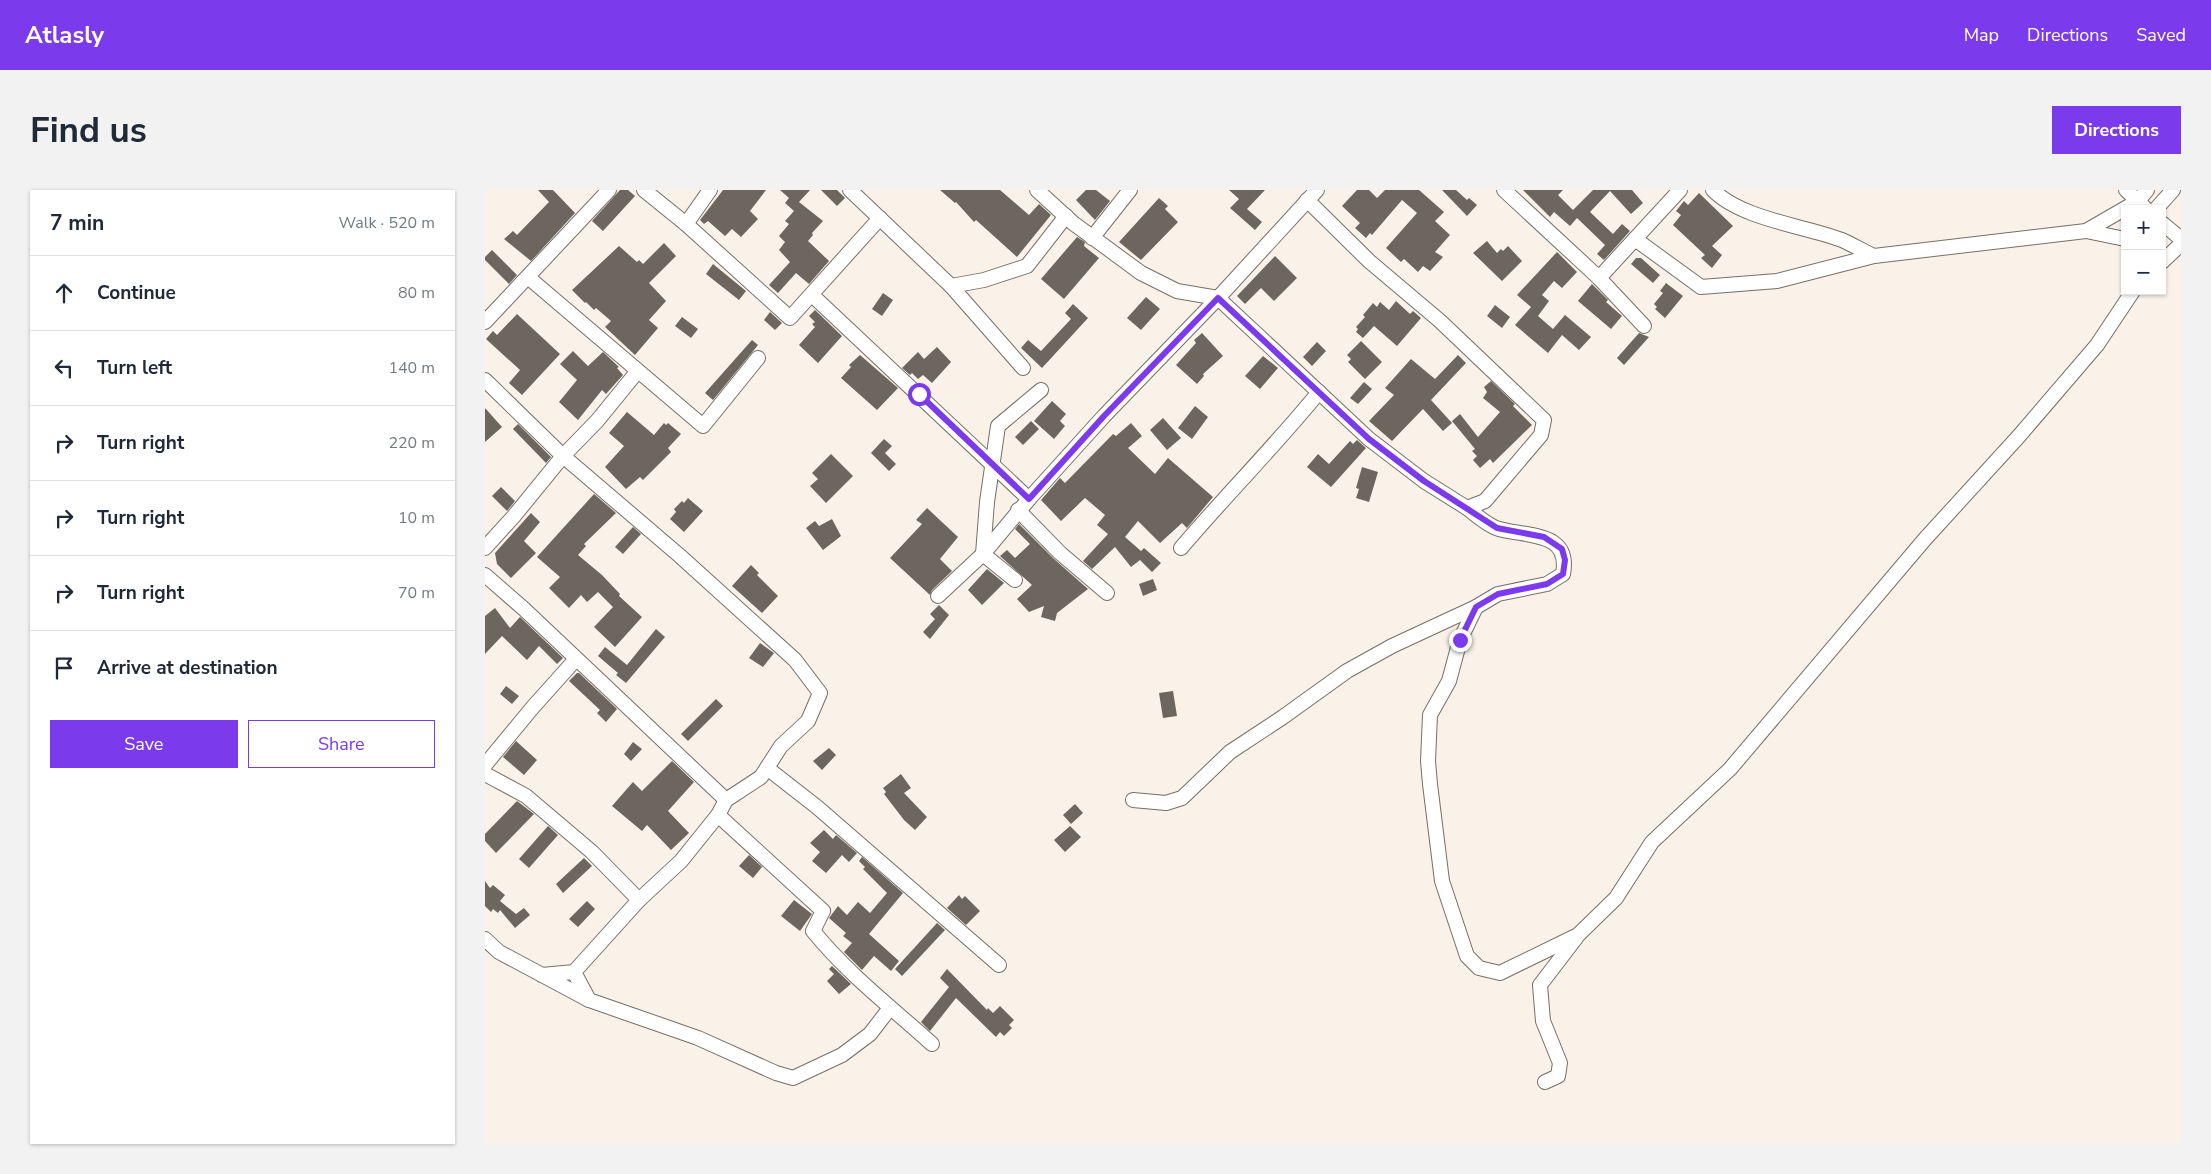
<!DOCTYPE html>
<meta charset="utf-8">
<style>
:root{--surface:#fff;--page:#f2f2f3;--text:#1f2937;--muted:#747a83;--line:#e0e1e3;--accent:#7c3aed}
body{margin:0;font-family:"Nunito Sans",sans-serif;background:var(--page);color:var(--text)}
.controls{position:absolute;right:15px;top:15px;display:grid;overflow:hidden;border-radius:0px;box-shadow:0 1px 4px #0004}
.controls button{width:45px;height:45px;display:grid;place-items:center;padding:0;border:0;border-bottom:1px solid var(--line);background:var(--surface);color:var(--text);font:25px sans-serif}
.stop{position:absolute;width:15px;height:15px;margin:-11px;border:4px solid #7c3aed;border-radius:50%;background:#fff}
.stop.end{background:#7c3aed;border-color:#fff;box-shadow:0 1px 5px #0008}
.list{margin:0;padding:0;list-style:none}
h2{display:flex;justify-content:space-between;align-items:center;height:65px;margin:0;padding:0 20px;font-size:21px}
h2 small{font-size:16px;font-weight:400;color:var(--muted)}
.list li{display:grid;grid-template-columns:32px 1fr auto;gap:15px;align-items:center;box-sizing:border-box;height:75px;padding:0 20px;border-top:1px solid var(--line)}
.list b{display:block;font-size:19px;white-space:nowrap}
.list em{font-size:16px;font-style:normal;color:var(--muted)}
.actions{display:flex;gap:10px;padding:15px 20px}
.actions a{flex:1;padding:11px 0;border:1px solid var(--accent);border-radius:0px;text-align:center;font-size:18px;color:var(--accent)}
.actions .main{background:var(--accent);color:#fff}
.icon{flex:none;width:28px;height:28px;fill:none;stroke:currentColor;stroke-width:2;stroke-linecap:round;stroke-linejoin:round}
.map{position:relative;flex:none;width:1696px;height:954px;overflow:hidden;border-radius:0px}
header{display:flex;align-items:center;gap:30px;box-sizing:border-box;height:70px;padding:0 25px;background:var(--accent);color:#fff}
header strong{font-size:24px}
nav{display:flex;gap:28px;margin-inline-start:auto;font-size:18px}
.intro{display:flex;align-items:center;justify-content:space-between;box-sizing:border-box;height:120px;padding:0 30px}
h1{margin:0;font-size:35px}
.button{padding:12px 22px;border-radius:0px;background:var(--accent);color:#fff;font-size:18px;font-weight:700}
main{display:flex;gap:30px;padding:0 30px}
aside{flex:1;background:var(--surface);border-radius:0px;box-shadow:0 1px 4px #0004}
.map>svg:first-child{display:block}
</style>
<header>
<strong>Atlasly</strong>
<nav><a>Map</a><a>Directions</a><a>Saved</a></nav>
</header>
<div class="intro"><h1>Find us</h1><a class="button">Directions</a></div>
<main>
<aside>
<h2>7 min<small>Walk · 520 m</small></h2>
<ul class="list">
<li><svg class="icon" aria-label="ahead" viewBox="0 0 24 24"><path d="M12 20V5M6 11l6-6 6 6"/></svg><div><b>Continue</b></div><em>80 m</em></li>
<li><svg class="icon" aria-label="left" viewBox="0 0 24 24"><path d="M17 20v-9H6M10 6l-5 5 5 5"/></svg><div><b>Turn left</b></div><em>140 m</em></li>
<li><svg class="icon" aria-label="right" viewBox="0 0 24 24"><path d="M7 20v-9h11M14 6l5 5-5 5"/></svg><div><b>Turn right</b></div><em>220 m</em></li>
<li><svg class="icon" aria-label="right" viewBox="0 0 24 24"><path d="M7 20v-9h11M14 6l5 5-5 5"/></svg><div><b>Turn right</b></div><em>10 m</em></li>
<li><svg class="icon" aria-label="right" viewBox="0 0 24 24"><path d="M7 20v-9h11M14 6l5 5-5 5"/></svg><div><b>Turn right</b></div><em>70 m</em></li>
<li><svg class="icon" aria-label="arrive" viewBox="0 0 24 24"><path d="M6 21V4h12l-3 4 3 4H6"/></svg><div><b>Arrive at destination</b></div></li>
</ul>
<div class="actions"><a class="main">Save</a><a>Share</a></div>
</aside>
<div class="map">
<svg width="1696" height="954" viewBox="0 0 1696 954">
<rect width="100%" height="100%" fill="#faf2e9"/>
<g fill="#6d665f">
<polygon points="53,0 68,0 90,23 46,71 19,49 28,41 32,45 64,12"/>
<polygon points="135,0 143,0 150,6 118,41 107,31"/>
<polygon points="238,0 281,0 265,21 273,29 256,47 247,39 240,46 223,31 219,34 215,30"/>
<polygon points="295,0 325,0 314,12 338,31 327,43 328,45 323,51 344,71 324,94 311,83 293,103 284,95 305,72 294,60 300,52 294,46 304,34 300,31 309,21 300,13 304,8"/>
<polygon points="336,0 352,0 360,8 352,16"/>
<polygon points="455,0 515,0 544,25 554,14 566,25 532,67 491,30 489,32 471,12 470,13"/>
<polygon points="601,0 611,0 625,11 610,30 591,10"/>
<polygon points="744,0 780,0 762,19 777,32 770,40 745,18 754,9"/>
<polygon points="872,0 884,0 892,8 900,0 934,0 959,22 950,31 965,45 950,62 958,67 945,81 938,76 933,82 919,69 916,72 901,58 932,23 917,10 887,45 885,43 881,48 870,38 875,33 857,16"/>
<polygon points="957,0 971,0 982,10 984,8 992,15 982,26"/>
<polygon points="1038,0 1078,0 1073,5 1088,20 1108,0 1147,0 1158,13 1146,24 1125,1 1105,22 1128,44 1137,34 1145,41 1119,70 1112,64 1120,55 1092,28 1085,36 1069,22 1065,27"/>
<polygon points="1214,3 1248,36 1227,56 1237,65 1227,78 1216,68 1220,65 1188,35 1196,25 1191,21 1199,11 1203,15"/>
<polygon points="674,8 683,16 680,19 693,32 656,70 634,52"/>
<polygon points="592,47 600,52 599,56 614,68 579,109 556,89"/>
<polygon points="1002,51 1012,63 1016,59 1018,61 1023,56 1037,71 1017,91 988,63"/>
<polygon points="179,53 191,66 164,93 181,111 164,130 173,138 150,165 120,137 126,131 111,118 109,120 101,112 100,113 87,100 134,56 152,72 154,70 158,74"/>
<polygon points="7,60 32,85 24,94 0,70 0,67"/>
<polygon points="1072,62 1092,82 1077,98 1069,91 1057,105 1064,111 1053,126 1068,139 1080,125 1106,147 1094,160 1077,145 1063,163 1030,135 1046,117 1032,105"/>
<polygon points="790,66 812,88 789,111 776,98 760,114 752,106"/>
<polygon points="1151,68 1156,68 1175,85 1168,93 1146,74"/>
<polygon points="228,74 261,101 254,110 221,84"/>
<polygon points="1181,93 1198,106 1180,128 1170,119 1172,117 1169,114 1178,103 1175,101"/>
<polygon points="1107,94 1123,110 1121,112 1137,126 1126,139 1093,111"/>
<polygon points="398,103 408,110 397,126 387,119"/>
<polygon points="661,107 675,119 656,140 642,128"/>
<polygon points="911,111 925,124 928,121 936,128 912,156 889,136 878,148 871,142 873,139 871,137 880,127 878,125 888,113 892,117 895,112 904,120"/>
<polygon points="588,114 603,128 557,178 536,158 543,150 556,161 586,129 580,123"/>
<polygon points="1010,115 1025,127 1017,138 1002,126"/>
<polygon points="330,120 357,146 333,173 314,155 330,137 327,134 330,132 324,126"/>
<polygon points="285,122 297,133 290,140 279,130"/>
<polygon points="32,124 75,164 37,205 24,193 35,180 1,149 8,141 12,145"/>
<polygon points="197,127 213,139 206,148 190,136"/>
<polygon points="717,143 738,166 718,184 719,186 712,194 691,175 711,153 709,150"/>
<polygon points="1154,143 1164,147 1139,175 1132,168"/>
<polygon points="267,150 273,155 228,210 220,203"/>
<polygon points="876,151 897,172 880,189 863,172 866,169 862,165"/>
<polygon points="832,152 841,161 827,176 818,167"/>
<polygon points="452,157 466,172 447,193 438,185 433,189 427,183 425,185 417,178 433,162 439,169"/>
<polygon points="88,161 103,176 118,162 134,177 132,178 138,185 121,204 117,200 93,230 74,212 92,190 75,174"/>
<polygon points="375,165 413,198 392,220 356,188 366,177 364,175"/>
<polygon points="973,165 981,173 946,210 967,233 958,241 938,219 907,251 884,231 909,205 900,198 926,169 950,189"/>
<polygon points="778,166 793,178 775,199 760,186"/>
<polygon points="1006,191 1030,214 1028,216 1047,235 1008,273 1005,269 995,278 988,270 992,266 987,261 990,259 967,231 975,224 993,247 1015,222 998,208 1002,202 999,197"/>
<polygon points="879,192 887,199 873,214 865,208"/>
<polygon points="567,211 581,224 575,231 580,236 569,249 549,231"/>
<polygon points="710,216 723,227 707,249 693,238"/>
<polygon points="0,218 17,237 0,252"/>
<polygon points="142,222 169,245 179,233 181,235 183,233 196,244 183,258 186,262 158,290 155,287 141,299 120,277 139,256 124,243"/>
<polygon points="678,228 696,248 682,260 665,240"/>
<polygon points="546,231 554,239 538,255 530,247"/>
<polygon points="646,233 657,246 643,258 670,284 683,268 728,307 702,338 697,333 675,353 653,331 640,347 656,361 659,358 676,373 667,382 655,370 646,377 630,357 607,379 598,371 623,344 612,335 620,325 600,308 576,331 556,310 575,288 580,293 628,244 631,246"/>
<polygon points="33,234 66,267 61,273 28,239"/>
<polygon points="399,249 407,256 400,263 411,274 404,281 386,263"/>
<polygon points="872,250 881,258 846,297 822,277 833,264 844,274 865,251 868,254"/>
<polygon points="346,264 368,286 341,313 325,296 333,289 327,283"/>
<polygon points="877,277 893,282 884,312 871,308 874,299 871,298"/>
<polygon points="16,297 30,311 22,321 7,306"/>
<polygon points="109,304 131,323 99,354 101,356 93,365 117,385 135,404 134,406 157,427 130,457 109,437 128,417 113,402 102,412 96,405 84,418 64,398 75,387 52,367"/>
<polygon points="203,308 218,321 199,342 185,329 191,322 189,319 197,311 199,313"/>
<polygon points="442,318 473,347 455,369 467,381 447,400 445,405 405,368 437,334 431,330"/>
<polygon points="46,323 55,332 39,351 51,363 26,388 12,374 10,363"/>
<polygon points="347,329 356,346 338,360 321,338 330,331 334,336"/>
<polygon points="534,334 569,369 603,399 572,423 570,431 556,427 559,416 544,422 532,409 547,395 515,366 522,360 530,368 545,354 530,339"/>
<polygon points="148,337 156,344 138,364 130,357"/>
<polygon points="266,375 274,383 272,385 293,406 277,423 247,396"/>
<polygon points="502,379 519,393 497,415 483,400"/>
<polygon points="668,389 672,400 658,406 654,394"/>
<polygon points="454,415 464,425 445,449 438,442 450,429 445,424"/>
<polygon points="10,418 25,438 35,427 78,468 72,474 54,456 42,470 17,446 0,464 0,426"/>
<polygon points="171,439 180,447 141,493 131,485 133,483 113,466 120,457 142,475"/>
<polygon points="275,453 289,463 278,477 264,468"/>
<polygon points="92,483 94,483 132,519 121,532 112,523 115,520 84,491"/>
<polygon points="21,496 34,506 27,514 15,504"/>
<polygon points="688,501 692,526 678,528 674,503"/>
<polygon points="231,509 238,516 203,551 196,544"/>
<polygon points="31,551 52,570 39,585 18,567"/>
<polygon points="148,552 157,559 146,571 139,564"/>
<polygon points="344,558 351,565 337,580 328,571"/>
<polygon points="187,571 209,592 183,621 204,643 186,660 162,635 157,641 127,616 148,592 157,601"/>
<polygon points="416,584 426,598 419,603 442,627 430,640 419,630 399,604 401,602 398,598"/>
<polygon points="32,611 49,624 11,663 0,651 0,644"/>
<polygon points="590,614 598,623 586,634 578,625"/>
<polygon points="63,636 73,645 44,678 34,669"/>
<polygon points="585,636 596,647 580,662 569,650"/>
<polygon points="339,640 348,649 351,645 372,663 364,672 357,665 341,683 327,671 335,662 325,653"/>
<polygon points="264,665 277,677 268,688 254,676"/>
<polygon points="377,667 418,703 384,744 414,771 406,781 389,766 377,780 359,762 367,753 358,746 361,743 344,728 353,716 362,725 373,712 385,723 402,703 378,679 380,677 374,671"/>
<polygon points="99,668 107,676 78,703 71,694"/>
<polygon points="0,691 5,698 8,695 20,705 15,711 31,724 39,718 45,725 30,738 15,720 13,723 8,719 6,722 0,716"/>
<polygon points="474,705 477,709 480,706 495,721 481,735 462,718"/>
<polygon points="309,710 327,724 315,741 296,726"/>
<polygon points="102,711 110,719 93,737 84,729"/>
<polygon points="452,733 460,740 417,786 410,779"/>
<polygon points="347,776 366,794 354,804 342,791 349,784 344,779"/>
<polygon points="462,779 502,820 503,818 508,823 515,816 529,830 524,835 527,838 519,846 515,842 511,847 471,808 445,841 436,832 464,797 455,788"/>
</g>
<g fill="none" stroke-linecap="round" stroke-linejoin="round">
<defs>
<g id="minor">
<polyline points="159,0 201,34 305,128 395,28"/>
<polyline points="365,0 466,96 499,90 542,76 581,26"/>
<polyline points="552,0 588,33 656,83 692,101 733,108 884,249 939,291 982,318 1000,311 1056,245 1059,230 955,131 884,71 822,10"/>
<polyline points="1019,0 1114,88 1159,136"/>
<path d="M1228,0C1256,29 1320,36 1357,50C1368,55 1378,61 1389,66"/>
<polyline points="1641,0 1661,19"/>
<polyline points="1671,19 1688,0"/>
<polyline points="1677,33 1696,49"/>
<polyline points="201,34 225,0"/>
<polyline points="1601,41 1640,49"/>
<polyline points="607,48 645,0"/>
<polyline points="1150,49 1216,97 1292,91 1389,66 1601,41 1653,11 1662,0"/>
<polyline points="1677,72 1696,54"/>
<polyline points="44,88 218,236 273,168"/>
<polyline points="1114,88 1195,0"/>
<polyline points="466,96 538,178"/>
<polyline points="327,105 544,309 619,226 733,108 832,0"/>
<polyline points="0,132 124,0"/>
<polyline points="0,190 78,266 195,366 310,470 335,503 323,531 296,556 276,587 241,610 233,625 196,671 154,710 89,782 57,785"/>
<polyline points="533,320 575,363 622,403"/>
<polyline points="0,358 29,326 78,266 112,231 152,182"/>
<path d="M696,358C741,305 790,256 834,202"/>
<polyline points="0,385 39,419 241,610"/>
<polyline points="530,390 498,364 502,312 513,236 556,200"/>
<polyline points="453,406 498,364 544,309"/>
<polyline points="991,417 975,450 964,491 945,525 943,571 945,594 957,691 982,766 994,778 1015,783 1093,745 1131,708 1167,652 1245,579 1440,349 1534,246 1612,155 1648,101"/>
<polyline points="0,575 48,517 91,469"/>
<polyline points="282,578 332,617 514,775"/>
<polyline points="0,584 41,606 107,662 154,710"/>
<path d="M648,610L681,613L697,608L745,562L798,527L862,481L907,456L991,417L1013,404L1062,394L1078,384C1086,341 1043,347 1014,339C1003,336 991,325 982,318"/>
<path d="M233,625L338,721L328,741C363,784 406,817 447,854"/>
<polyline points="0,749 14,762 104,810"/>
<polyline points="89,782 104,810 213,848 291,883 308,888 357,865 385,844 405,818"/>
<polyline points="1060,892 1073,886 1075,873 1058,831 1055,795 1091,748"/>
</g>
</defs>
<use href="#minor" stroke="#756f67" stroke-width="16"/>
<use href="#minor" stroke="#fff" stroke-width="14"/>
</g>
<g fill="none" stroke-linecap="round" stroke-linejoin="round">
<polyline stroke="#7c3aed" stroke-width="6" points="434,204 544,309 619,226 733,108 884,249 939,291 1012,338 1059,347 1077,359 1080,370 1078,384 1062,394 1013,404 991,417 975,450"/>
</g>
</svg>
<div class="controls">
<button>+</button>
<button>−</button>
</div>
<div class="stop" style="left:434px;top:204px"></div>
<div class="stop end" style="left:975px;top:450px"></div>
</div>
</main>
